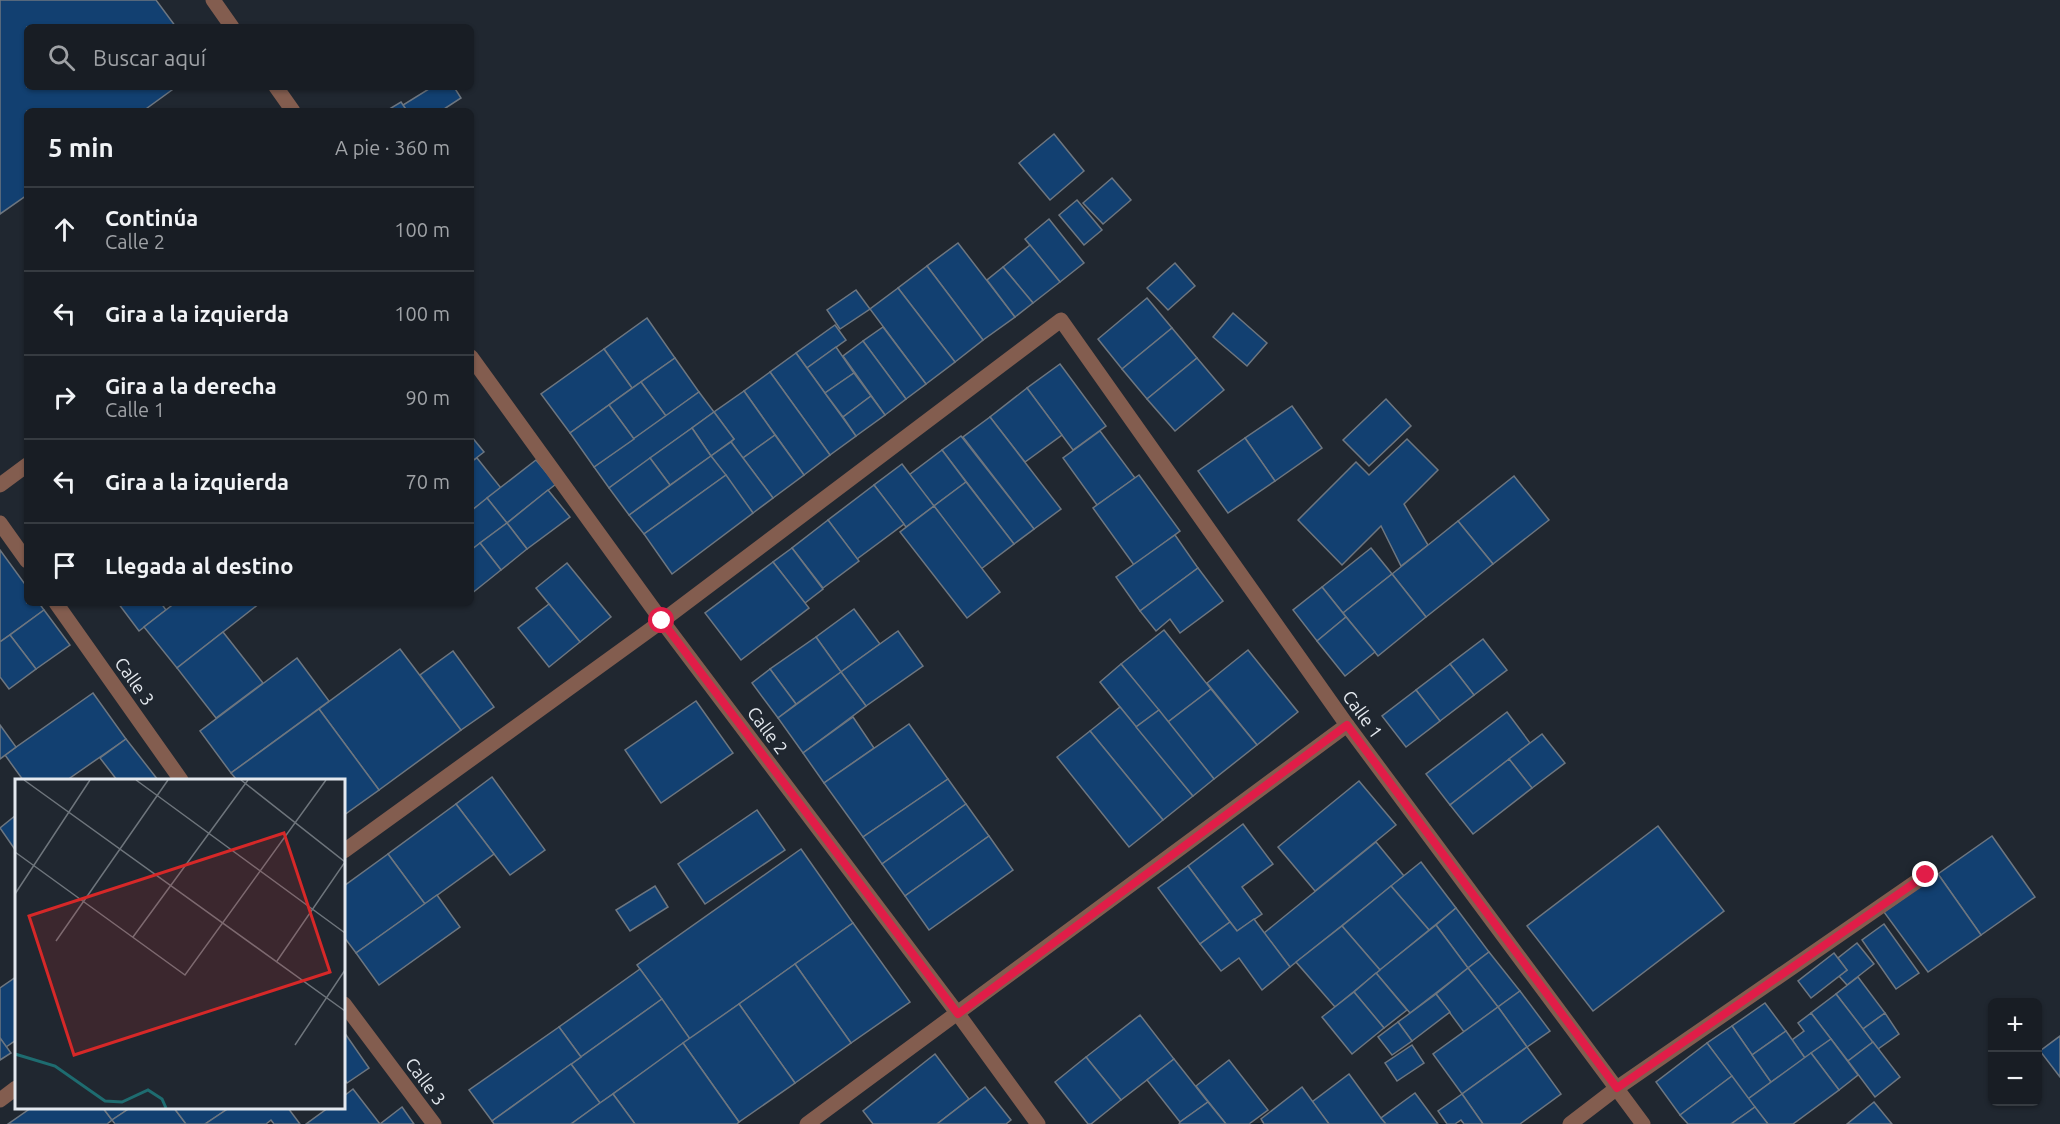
<!DOCTYPE html>
<html lang="es">
<meta charset="utf-8">
<style>
:root{--surface:#181d24;--page:#252a31;--text:#f1f3f6;--muted:#9fa2a6;--line:#363b41}
body{margin:0;font-family:Ubuntu,sans-serif;background:var(--page);color:var(--text)}
.controls{position:absolute;right:18px;bottom:18px;display:grid;overflow:hidden;border-radius:9px;box-shadow:0 2px 4px #0004}
.controls button{width:54px;height:54px;display:grid;place-items:center;padding:0;border:0;border-bottom:2px solid var(--line);background:var(--surface);color:var(--text);font:30px sans-serif}
.stop{position:absolute;width:18px;height:18px;margin:-14px;border:4px solid #e11d48;border-radius:50%;background:#fff}
.stop.end{background:#e11d48;border-color:#fff;box-shadow:0 2px 6px #0008}
.list{margin:0;padding:0;list-style:none}
h2{display:flex;justify-content:space-between;align-items:center;height:78px;margin:0;padding:0 24px;font-size:26px}
h2 small{font-size:20px;font-weight:400;color:var(--muted)}
.list li{display:grid;grid-template-columns:39px 1fr auto;gap:18px;align-items:center;box-sizing:border-box;height:84px;padding:0 24px;border-top:2px solid var(--line)}
.list b{display:block;font-size:22px;white-space:nowrap}
.list p{margin:0;font-size:20px;white-space:nowrap;color:var(--muted)}
.list em{font-size:20px;font-style:normal;color:var(--muted)}
.icon{flex:none;width:33px;height:33px;fill:none;stroke:currentColor;stroke-width:2;stroke-linecap:round;stroke-linejoin:round}
.map{position:relative;flex:none;width:2060px;height:1124px;overflow:hidden}
.search{position:absolute;background:var(--surface);box-shadow:0 2px 4px #0004;left:24px;top:24px;width:450px;height:66px;display:flex;align-items:center;gap:15px;box-sizing:border-box;padding:0 21px;border-radius:9px;color:var(--muted);font-size:22px}
.panel{position:absolute;background:var(--surface);box-shadow:0 2px 4px #0004;left:24px;top:108px;width:450px;height:498px;border-radius:9px}
.map>svg:first-child{display:block}
</style>
<div class="map">
<svg width="2060" height="1124" viewBox="0 0 2060 1124">
<rect width="100%" height="100%" fill="#202730"/>
<g fill="#124071" stroke="#6d7680" stroke-width="1.5">
<polygon points="0,0 156,0 176,27 27,27 27,87 176,87 143,111 27,111 27,195 0,214"/>
<polygon points="432,87 454,87 461,98 441,111 407,111 403,105"/>
<polygon points="401,102 407,111 386,111"/>
<polygon points="1054,134 1084,171 1050,200 1019,163"/>
<polygon points="1112,178 1131,200 1103,224 1083,203"/>
<polygon points="1077,200 1102,230 1084,245 1059,215"/>
<polygon points="1049,219 1084,263 1060,282 1025,239"/>
<polygon points="958,243 1015,317 983,340 927,266"/>
<polygon points="1030,245 1060,282 1033,303 1003,267"/>
<polygon points="1175,263 1195,286 1168,310 1147,288"/>
<polygon points="927,266 983,340 955,362 898,288"/>
<polygon points="1003,267 1033,303 1015,317 987,280"/>
<polygon points="898,288 955,362 926,384 870,309"/>
<polygon points="856,290 870,309 840,329 827,310"/>
<polygon points="1147,298 1172,328 1122,369 1098,339"/>
<polygon points="1233,313 1267,343 1247,366 1213,337"/>
<polygon points="647,318 675,358 632,388 604,349"/>
<polygon points="835,325 846,340 807,368 796,353"/>
<polygon points="883,327 926,384 906,399 863,341"/>
<polygon points="1172,328 1197,358 1147,399 1122,369"/>
<polygon points="863,341 906,399 885,415 843,356"/>
<polygon points="836,347 854,373 825,393 807,368"/>
<polygon points="604,349 632,388 570,433 541,394"/>
<polygon points="796,353 856,436 830,455 770,372"/>
<polygon points="675,358 699,392 666,416 641,382"/>
<polygon points="1197,358 1224,390 1175,431 1147,399"/>
<polygon points="1060,364 1106,426 1073,450 1027,388"/>
<polygon points="770,372 830,455 804,475 744,391"/>
<polygon points="854,373 871,396 843,417 825,393"/>
<polygon points="641,382 666,416 634,439 609,405"/>
<polygon points="1027,388 1062,435 1025,462 990,417"/>
<polygon points="744,391 775,435 743,458 731,442 734,439 714,412"/>
<polygon points="699,392 714,412 609,488 594,467"/>
<polygon points="871,396 885,415 856,436 843,417"/>
<polygon points="1386,399 1411,426 1369,466 1343,440"/>
<polygon points="609,405 634,439 594,467 570,433"/>
<polygon points="1292,406 1322,448 1275,481 1245,438"/>
<polygon points="714,412 734,439 711,456 692,428"/>
<polygon points="990,417 1061,509 1034,529 963,437"/>
<polygon points="692,428 711,456 670,485 650,458"/>
<polygon points="1100,431 1135,478 1097,505 1063,458"/>
<polygon points="775,435 804,475 773,498 743,458"/>
<polygon points="471,436 484,452 471,462"/>
<polygon points="961,436 1034,529 1014,544 942,450"/>
<polygon points="1245,438 1275,481 1228,513 1198,471"/>
<polygon points="1407,439 1438,470 1404,504 1428,545 1401,566 1381,526 1342,565 1298,520 1356,462 1369,475"/>
<polygon points="731,442 773,498 753,513 711,456"/>
<polygon points="942,450 966,482 934,506 909,475"/>
<polygon points="711,456 726,475 644,534 629,515"/>
<polygon points="477,458 501,488 471,511 471,462"/>
<polygon points="650,458 670,485 629,515 609,488"/>
<polygon points="536,460 556,484 507,523 487,498"/>
<polygon points="902,464 934,506 906,527 874,485"/>
<polygon points="726,475 753,513 672,574 644,534"/>
<polygon points="1139,475 1180,531 1134,565 1093,508"/>
<polygon points="1514,476 1549,520 1493,564 1458,521"/>
<polygon points="966,482 1014,544 981,569 934,506"/>
<polygon points="874,485 904,524 857,559 828,520"/>
<polygon points="548,490 570,517 527,549 507,523"/>
<polygon points="487,498 507,523 471,550 471,511"/>
<polygon points="934,506 1000,592 967,618 900,532"/>
<polygon points="828,520 859,561 823,588 792,548"/>
<polygon points="1458,521 1493,564 1426,617 1392,574"/>
<polygon points="507,523 527,549 501,570 480,543"/>
<polygon points="1175,535 1198,568 1140,611 1116,577"/>
<polygon points="480,543 501,570 471,594 471,550"/>
<polygon points="792,548 823,589 805,603 773,562"/>
<polygon points="1371,548 1392,574 1343,613 1322,587"/>
<polygon points="0,550 27,587 27,603 39,603 44,610 0,642"/>
<polygon points="773,562 809,608 741,660 705,613"/>
<polygon points="567,563 611,617 580,642 536,588"/>
<polygon points="1198,568 1223,601 1180,633 1170,619 1156,631 1140,611"/>
<polygon points="1392,574 1426,617 1378,656 1343,613"/>
<polygon points="1322,587 1346,617 1317,641 1293,610"/>
<polygon points="118,603 161,603 166,610 139,631"/>
<polygon points="175,603 260,603 177,668 144,627"/>
<polygon points="549,604 580,642 549,667 518,628"/>
<polygon points="854,609 880,644 841,672 816,637"/>
<polygon points="44,610 70,645 36,669 10,635"/>
<polygon points="1346,617 1375,652 1345,676 1317,641"/>
<polygon points="1164,630 1211,689 1168,722 1121,664"/>
<polygon points="898,631 923,666 866,706 841,672"/>
<polygon points="223,632 263,683 216,718 177,668"/>
<polygon points="10,635 36,669 9,689 0,677 0,642"/>
<polygon points="816,637 841,672 796,704 770,669"/>
<polygon points="1483,639 1507,670 1474,695 1450,664"/>
<polygon points="400,649 461,730 379,790 319,709"/>
<polygon points="1248,650 1298,712 1257,745 1207,683"/>
<polygon points="453,651 494,707 461,730 420,675"/>
<polygon points="297,658 329,701 231,773 200,731"/>
<polygon points="1121,664 1159,710 1136,727 1100,682"/>
<polygon points="1450,664 1474,695 1440,721 1416,690"/>
<polygon points="770,669 796,704 778,718 752,683"/>
<polygon points="841,672 866,706 803,753 778,718"/>
<polygon points="1211,689 1257,745 1214,779 1168,722"/>
<polygon points="1416,690 1440,721 1406,747 1382,716"/>
<polygon points="93,693 126,739 67,780 23,780 5,755"/>
<polygon points="696,701 733,753 661,803 625,750"/>
<polygon points="1120,707 1193,796 1163,820 1090,731"/>
<polygon points="319,709 379,790 344,815 344,780 237,780 231,773"/>
<polygon points="1159,710 1214,779 1193,796 1136,727"/>
<polygon points="1507,712 1530,743 1450,805 1426,774"/>
<polygon points="853,717 874,748 824,783 803,753"/>
<polygon points="909,724 948,779 863,837 824,783"/>
<polygon points="0,725 16,747 0,759"/>
<polygon points="1090,731 1163,820 1129,847 1057,757"/>
<polygon points="1542,734 1565,763 1532,788 1509,759"/>
<polygon points="126,739 158,780 117,780 100,758"/>
<polygon points="1509,759 1532,788 1473,834 1450,805"/>
<polygon points="492,777 545,850 510,875 456,804"/>
<polygon points="948,779 966,804 882,864 863,837"/>
<polygon points="1359,781 1396,825 1315,891 1278,847"/>
<polygon points="456,804 494,854 425,904 388,854"/>
<polygon points="966,804 989,836 905,896 882,864"/>
<polygon points="757,810 785,850 705,904 678,864"/>
<polygon points="16,815 16,851 0,828"/>
<polygon points="1243,824 1273,864 1242,887 1262,914 1237,931 1188,866"/>
<polygon points="1658,826 1724,911 1593,1011 1527,926"/>
<polygon points="989,836 1013,870 929,930 905,896"/>
<polygon points="1992,836 2035,897 1981,935 1938,874"/>
<polygon points="1376,842 1404,876 1290,967 1264,933"/>
<polygon points="801,849 853,923 690,1039 637,965"/>
<polygon points="388,854 425,904 356,953 344,937 344,886"/>
<polygon points="1421,862 1456,908 1429,930 1391,886"/>
<polygon points="1188,866 1230,922 1200,944 1158,888"/>
<polygon points="1938,874 1981,935 1928,972 1884,912"/>
<polygon points="655,886 668,907 630,931 616,910"/>
<polygon points="1391,886 1429,930 1380,970 1342,926"/>
<polygon points="437,895 460,927 379,985 356,953"/>
<polygon points="1456,908 1489,952 1468,968 1436,925"/>
<polygon points="1254,919 1290,967 1262,990 1239,958 1221,971 1200,944 1230,922 1237,931"/>
<polygon points="853,923 910,1002 851,1043 795,964"/>
<polygon points="1884,924 1919,973 1896,989 1862,940"/>
<polygon points="1436,925 1468,968 1410,1013 1376,973"/>
<polygon points="1342,926 1380,970 1335,1007 1296,962"/>
<polygon points="1857,943 1874,964 1847,985 1839,976 1847,970 1838,958"/>
<polygon points="1489,952 1520,991 1498,1007 1468,968"/>
<polygon points="1834,953 1847,970 1811,998 1798,981"/>
<polygon points="795,964 851,1043 795,1083 739,1004"/>
<polygon points="1468,968 1498,1007 1464,1032 1436,994"/>
<polygon points="640,969 662,999 581,1057 559,1027"/>
<polygon points="1376,973 1407,1010 1384,1028 1354,992"/>
<polygon points="16,977 16,1040 6,1047 0,1038 0,988"/>
<polygon points="1858,977 1885,1013 1863,1029 1836,994"/>
<polygon points="1520,991 1550,1031 1527,1047 1498,1007"/>
<polygon points="1354,992 1384,1028 1352,1054 1322,1017"/>
<polygon points="1436,994 1450,1012 1412,1041 1398,1022"/>
<polygon points="1836,994 1873,1042 1848,1061 1811,1013"/>
<polygon points="662,999 690,1039 600,1103 571,1064"/>
<polygon points="1765,1003 1786,1031 1752,1055 1732,1026"/>
<polygon points="739,1004 795,1083 739,1122 683,1043"/>
<polygon points="1498,1007 1527,1047 1462,1094 1433,1054"/>
<polygon points="1811,1013 1831,1039 1805,1058 1792,1040 1804,1031 1798,1023"/>
<polygon points="1885,1013 1899,1034 1878,1049 1863,1029"/>
<polygon points="1140,1015 1174,1059 1121,1100 1086,1057"/>
<polygon points="1398,1022 1412,1041 1392,1055 1378,1037"/>
<polygon points="1732,1026 1771,1082 1748,1099 1707,1043"/>
<polygon points="559,1027 581,1057 492,1121 469,1090"/>
<polygon points="1786,1031 1805,1058 1771,1082 1752,1055"/>
<polygon points="344,1032 369,1068 347,1083 344,1078"/>
<polygon points="2060,1036 2060,1077 2040,1051"/>
<polygon points="0,1038 11,1053 0,1060"/>
<polygon points="1831,1039 1858,1075 1839,1090 1811,1053"/>
<polygon points="1873,1042 1900,1077 1875,1097 1848,1061"/>
<polygon points="683,1043 739,1122 737,1124 635,1124 613,1094"/>
<polygon points="1707,1043 1732,1076 1680,1115 1656,1082"/>
<polygon points="1412,1045 1424,1063 1397,1081 1385,1063"/>
<polygon points="1527,1047 1561,1094 1520,1124 1483,1124 1462,1094"/>
<polygon points="1811,1053 1839,1090 1793,1124 1768,1124 1748,1099"/>
<polygon points="935,1054 969,1099 937,1124 873,1124 863,1111"/>
<polygon points="1086,1057 1121,1100 1091,1124 1088,1124 1055,1082"/>
<polygon points="1174,1059 1208,1102 1180,1122 1147,1080"/>
<polygon points="1229,1060 1268,1110 1249,1124 1226,1124 1196,1086"/>
<polygon points="571,1064 600,1103 571,1124 494,1124 492,1121"/>
<polygon points="1349,1074 1381,1118 1386,1124 1329,1124 1312,1102"/>
<polygon points="1732,1076 1755,1107 1731,1124 1688,1124 1680,1115"/>
<polygon points="985,1087 1011,1120 1006,1124 937,1124"/>
<polygon points="1302,1087 1329,1124 1264,1124 1261,1119"/>
<polygon points="353,1089 380,1124 306,1124 328,1108 344,1108 344,1096"/>
<polygon points="1415,1093 1438,1124 1386,1124 1381,1118"/>
<polygon points="613,1094 635,1124 571,1124 600,1103"/>
<polygon points="1462,1094 1483,1124 1464,1124 1461,1120 1455,1124 1447,1124 1438,1111"/>
<polygon points="1208,1102 1226,1124 1179,1124 1180,1122"/>
<polygon points="1874,1102 1892,1124 1847,1124"/>
<polygon points="402,1107 414,1124 380,1124"/>
<polygon points="1755,1107 1768,1124 1731,1124"/>
<polygon points="31,1108 103,1108 112,1120 107,1124 8,1124"/>
<polygon points="103,1108 130,1108 112,1120"/>
<polygon points="130,1108 174,1108 186,1124 115,1124 112,1120"/>
<polygon points="174,1108 229,1108 205,1124 186,1124"/>
<polygon points="229,1108 288,1108 300,1124 274,1124 271,1120 266,1124 205,1124"/>
</g>
<g fill="none" stroke-linecap="round" stroke-linejoin="round">
<g stroke="#835d4f" stroke-width="15">
<polyline points="213,0 232,27"/>
<polyline points="276,87 293,111"/>
<polyline points="471,357 662,621 958,1014 1038,1124"/>
<polyline points="0,485 27,465"/>
<polyline points="0,523 27,561"/>
<polyline points="56,603 181,780"/>
<polyline points="344,851 662,621 1061,320 1347,725 1643,1124"/>
<polyline points="344,1004 434,1124"/>
<polyline points="0,1100 16,1088"/>
<polyline points="807,1124 1347,725"/>
<polyline points="1570,1124 1617,1088 1926,875"/>
</g>
</g>
<g fill="none" stroke-linecap="round" stroke-linejoin="round">
<polyline stroke="#e11d48" stroke-width="8" points="662,621 958,1014 1347,725 1617,1088 1926,875"/>
</g>
<g text-anchor="middle" dominant-baseline="central" stroke-width="4.5" stroke-linejoin="round" paint-order="stroke">
<g font-size="18" fill="#e4e9ef" stroke="#202730">
<text transform="translate(135 681) rotate(55)">Calle 3</text>
<text transform="translate(1363 714) rotate(54)">Calle 1</text>
<text transform="translate(768 730) rotate(53)">Calle 2</text>
<text transform="translate(426 1081) rotate(53)">Calle 3</text>
</g>
</g>
<g transform="translate(15 779)">
<rect width="330" height="330" fill="#202730"/>
<path fill="none" stroke="#1e6c70" stroke-width="3" d="M0,275L40,287L90,322L107,323L133,311L147,320L151,329"/>
<path fill="none" stroke="#6e757c" stroke-width="1.5" d="M9,1L330,232M121,1L330,154M226,1L330,83L262,182M0,73L170,196L311,1M0,115L75,1M118,158L233,1M41,162L153,1M280,266L330,191"/>
<path fill="#d62828" fill-opacity="0.15" stroke="#d62828" stroke-width="3" d="M269,54L315,193L59,276L14,137Z"/>
<rect width="330" height="330" fill="none" stroke="#e4e9ef" stroke-width="3"/>
</g>
</svg>
<div class="controls">
<button>+</button>
<button>−</button>
</div>
<div class="stop" style="left:662px;top:621px"></div>
<div class="stop end" style="left:1926px;top:875px"></div>
<div class="search"><svg class="icon" aria-label="search" viewBox="0 0 24 24"><circle cx="10" cy="10" r="6"/><path d="M15 15l6 6"/></svg>Buscar aquí</div>
<section class="panel">
<h2>5 min<small>A pie · 360 m</small></h2>
<ul class="list">
<li><svg class="icon" aria-label="ahead" viewBox="0 0 24 24"><path d="M12 20V5M6 11l6-6 6 6"/></svg><div><b>Continúa</b><p>Calle 2</p></div><em>100 m</em></li>
<li><svg class="icon" aria-label="left" viewBox="0 0 24 24"><path d="M17 20v-9H6M10 6l-5 5 5 5"/></svg><div><b>Gira a la izquierda</b></div><em>100 m</em></li>
<li><svg class="icon" aria-label="right" viewBox="0 0 24 24"><path d="M7 20v-9h11M14 6l5 5-5 5"/></svg><div><b>Gira a la derecha</b><p>Calle 1</p></div><em>90 m</em></li>
<li><svg class="icon" aria-label="left" viewBox="0 0 24 24"><path d="M17 20v-9H6M10 6l-5 5 5 5"/></svg><div><b>Gira a la izquierda</b></div><em>70 m</em></li>
<li><svg class="icon" aria-label="arrive" viewBox="0 0 24 24"><path d="M6 21V4h12l-3 4 3 4H6"/></svg><div><b>Llegada al destino</b></div></li>
</ul>
</section>
</div>
